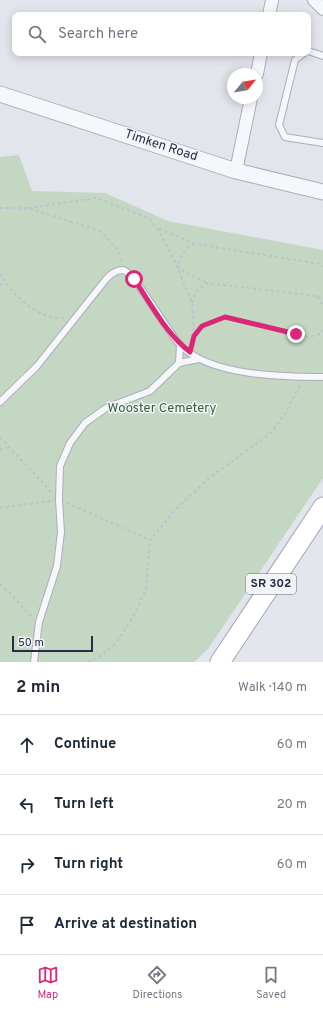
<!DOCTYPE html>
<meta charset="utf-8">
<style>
:root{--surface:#fff;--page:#f2f2f3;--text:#1f2937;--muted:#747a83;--line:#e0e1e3;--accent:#db2777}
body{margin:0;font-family:Overpass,sans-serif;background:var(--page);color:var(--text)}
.compass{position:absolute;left:227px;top:68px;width:36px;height:36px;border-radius:50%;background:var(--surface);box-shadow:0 2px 10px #0003;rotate:60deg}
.scale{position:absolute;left:12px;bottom:10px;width:81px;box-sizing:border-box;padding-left:4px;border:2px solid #282d47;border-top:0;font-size:11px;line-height:14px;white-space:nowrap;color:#282d47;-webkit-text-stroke:3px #f3f4f9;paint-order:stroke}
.stop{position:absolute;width:12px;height:12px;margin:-9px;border:3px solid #db2777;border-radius:50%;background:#fff}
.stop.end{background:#db2777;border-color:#fff;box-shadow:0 1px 4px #0008}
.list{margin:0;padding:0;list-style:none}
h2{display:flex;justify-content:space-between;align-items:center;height:52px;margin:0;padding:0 16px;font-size:17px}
h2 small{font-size:13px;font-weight:400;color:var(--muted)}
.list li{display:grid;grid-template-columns:26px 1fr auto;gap:12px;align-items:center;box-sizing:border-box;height:60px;padding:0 16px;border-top:1px solid var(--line)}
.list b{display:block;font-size:15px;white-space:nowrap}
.list em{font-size:13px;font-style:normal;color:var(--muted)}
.icon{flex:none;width:22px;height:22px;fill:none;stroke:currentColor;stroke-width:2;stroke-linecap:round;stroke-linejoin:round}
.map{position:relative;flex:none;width:323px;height:662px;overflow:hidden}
.search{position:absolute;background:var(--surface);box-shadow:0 2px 10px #0003;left:12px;right:12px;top:12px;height:44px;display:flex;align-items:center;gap:10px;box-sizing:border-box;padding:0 14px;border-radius:8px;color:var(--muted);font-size:15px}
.sheet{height:292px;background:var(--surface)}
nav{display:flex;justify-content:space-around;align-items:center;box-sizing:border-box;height:56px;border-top:1px solid var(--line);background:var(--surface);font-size:11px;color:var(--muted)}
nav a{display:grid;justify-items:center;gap:2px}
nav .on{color:var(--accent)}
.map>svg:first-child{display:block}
</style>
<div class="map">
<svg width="323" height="662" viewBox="0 0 323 662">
<rect width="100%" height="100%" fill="#e3e5ec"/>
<polygon fill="#c4d7c3" points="19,155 32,191 105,193 168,221 323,250 323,478 208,649 194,662 0,662 0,157"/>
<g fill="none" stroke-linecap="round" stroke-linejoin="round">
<defs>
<g id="service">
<polyline points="308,51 323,56"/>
<polyline points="304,53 295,60 279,125 285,137 323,143"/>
<polyline points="179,363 180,345"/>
<path d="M0,402L37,366L107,278C111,274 117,270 123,270C133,271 169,333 180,345C210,376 282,377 323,377"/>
<polyline points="34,662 39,622 57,566 61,532 59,500 60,466 70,443 85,423 106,408 150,391 179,363 199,359"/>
</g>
<g id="minor">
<polyline points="314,0 323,9"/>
<polyline points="269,15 272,0"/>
<polyline points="257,74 261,53"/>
<polyline points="236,171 251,98"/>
</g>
<polyline id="tertiary" points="0,94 236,171 323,192"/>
<polyline id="primary" points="220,662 323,507"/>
</defs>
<use href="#service" stroke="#abaeba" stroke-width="8"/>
<use href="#minor" stroke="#abaeba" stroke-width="14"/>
<use href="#tertiary" stroke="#abaeba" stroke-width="17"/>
<use href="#primary" stroke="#a0a6b9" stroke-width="21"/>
<g stroke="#c0c2cb" stroke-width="2" stroke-dasharray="3 3" stroke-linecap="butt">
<polyline points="0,208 28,208 100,231 119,251 121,262"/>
<polyline points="28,208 97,198 148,218 158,229 177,266 192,303 194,336 192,345"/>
<polyline points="159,229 196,244 320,264 323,266"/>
<path d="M195,244C184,248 181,255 177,266L185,272L207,283"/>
<path d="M0,274C13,295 39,321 65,318"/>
<polyline points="0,285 5,283"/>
<polyline points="317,297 323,305"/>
<polyline points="192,303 197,291 207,283 323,297"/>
<polyline points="194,336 202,326 225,317 309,337 320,334 323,330"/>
<polyline points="0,437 51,492"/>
<polyline points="0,450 9,447"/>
<polyline points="67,503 150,540"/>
<polyline points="0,508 51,501"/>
<path d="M0,584C13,594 20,607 33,617"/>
<polyline points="88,662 99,657 116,643 133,617 146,589 150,540 175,510 209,478 271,433 286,412 300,385"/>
</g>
<use href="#service" stroke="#f6f7fa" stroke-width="6"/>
<use href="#minor" stroke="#f6f7fa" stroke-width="12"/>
<use href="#tertiary" stroke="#f6f7fa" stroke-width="15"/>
<use href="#primary" stroke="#fff" stroke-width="19"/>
</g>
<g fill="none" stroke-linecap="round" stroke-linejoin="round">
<path stroke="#db2777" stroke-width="5" d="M134,279C151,304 166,334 190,352L194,336L202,326L225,317L296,334"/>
</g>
<g text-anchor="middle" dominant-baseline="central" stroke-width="3" stroke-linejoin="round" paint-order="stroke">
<rect fill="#f3f4f9" stroke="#65697c" stroke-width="1" x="246" y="574" width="50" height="20" rx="3"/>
<g font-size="12" font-weight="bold" fill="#282d47">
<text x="271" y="584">SR 302</text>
</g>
<g font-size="13" fill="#282d47" stroke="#f3f4f9">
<text transform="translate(161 146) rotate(18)">Timken Road</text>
</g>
<g font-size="13" fill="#346434" stroke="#f3f4f9">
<text x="162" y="409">Wooster Cemetery</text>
</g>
</g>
</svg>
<svg class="compass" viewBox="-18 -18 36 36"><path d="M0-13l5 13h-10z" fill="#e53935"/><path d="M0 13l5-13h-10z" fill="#747a83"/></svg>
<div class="scale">50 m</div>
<div class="stop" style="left:134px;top:279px"></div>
<div class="stop end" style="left:296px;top:334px"></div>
<div class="search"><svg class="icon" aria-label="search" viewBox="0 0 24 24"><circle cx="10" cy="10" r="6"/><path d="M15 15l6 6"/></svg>Search here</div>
</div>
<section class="sheet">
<h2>2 min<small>Walk · 140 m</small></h2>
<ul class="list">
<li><svg class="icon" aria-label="ahead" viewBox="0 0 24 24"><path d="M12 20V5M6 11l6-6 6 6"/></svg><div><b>Continue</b></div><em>60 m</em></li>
<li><svg class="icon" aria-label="left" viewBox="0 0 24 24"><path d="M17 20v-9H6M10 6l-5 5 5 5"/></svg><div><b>Turn left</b></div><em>20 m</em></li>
<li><svg class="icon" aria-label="right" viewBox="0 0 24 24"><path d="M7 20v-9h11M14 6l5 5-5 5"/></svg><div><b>Turn right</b></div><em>60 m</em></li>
<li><svg class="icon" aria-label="arrive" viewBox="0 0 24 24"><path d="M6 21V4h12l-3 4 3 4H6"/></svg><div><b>Arrive at destination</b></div></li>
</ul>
</section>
<nav>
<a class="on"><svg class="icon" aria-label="map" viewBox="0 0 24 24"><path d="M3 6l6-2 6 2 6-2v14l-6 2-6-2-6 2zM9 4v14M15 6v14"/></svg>Map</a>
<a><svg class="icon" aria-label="directions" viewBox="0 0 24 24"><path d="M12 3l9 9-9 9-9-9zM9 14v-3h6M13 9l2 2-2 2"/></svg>Directions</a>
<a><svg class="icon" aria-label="saved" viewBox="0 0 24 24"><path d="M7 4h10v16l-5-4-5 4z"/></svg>Saved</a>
</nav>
